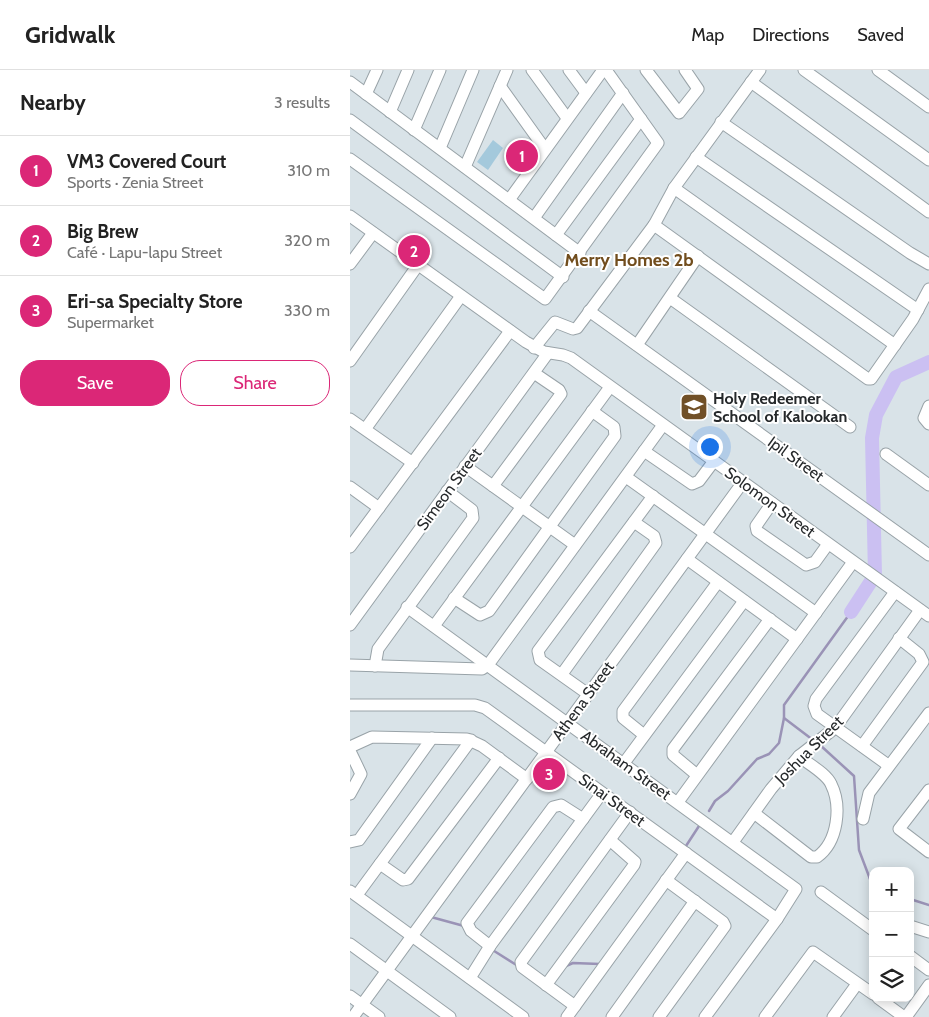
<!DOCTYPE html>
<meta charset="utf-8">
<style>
:root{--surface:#fff;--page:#f6f6f6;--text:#222;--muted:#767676;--line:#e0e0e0;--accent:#db2777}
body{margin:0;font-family:Cabin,sans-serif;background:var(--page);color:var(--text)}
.controls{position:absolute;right:15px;bottom:15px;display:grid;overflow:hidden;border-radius:10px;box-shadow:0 2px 12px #0003}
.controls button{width:45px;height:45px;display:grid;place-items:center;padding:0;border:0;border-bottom:1px solid var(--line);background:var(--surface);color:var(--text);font:25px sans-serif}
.you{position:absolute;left:359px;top:376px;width:18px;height:18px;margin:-12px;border:4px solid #fff;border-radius:50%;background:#1a73e8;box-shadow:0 0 0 8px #1a73e833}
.badge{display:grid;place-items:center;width:32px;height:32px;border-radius:50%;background:var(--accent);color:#fff;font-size:16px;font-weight:700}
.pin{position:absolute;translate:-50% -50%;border:2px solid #fff;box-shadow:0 1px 5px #0006}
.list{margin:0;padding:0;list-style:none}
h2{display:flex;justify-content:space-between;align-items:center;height:65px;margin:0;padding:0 20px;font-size:21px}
h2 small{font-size:16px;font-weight:400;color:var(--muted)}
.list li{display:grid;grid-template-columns:32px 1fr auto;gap:15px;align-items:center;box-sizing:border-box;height:70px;padding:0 20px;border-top:1px solid var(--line)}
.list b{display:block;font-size:19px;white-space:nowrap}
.list p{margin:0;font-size:16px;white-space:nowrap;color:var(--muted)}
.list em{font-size:16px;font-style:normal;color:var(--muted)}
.actions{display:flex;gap:10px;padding:15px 20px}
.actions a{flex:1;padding:11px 0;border:1px solid var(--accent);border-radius:20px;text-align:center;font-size:18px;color:var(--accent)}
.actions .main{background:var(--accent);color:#fff}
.icon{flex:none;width:28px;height:28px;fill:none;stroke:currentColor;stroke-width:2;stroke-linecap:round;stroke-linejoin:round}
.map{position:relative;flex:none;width:579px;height:947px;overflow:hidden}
header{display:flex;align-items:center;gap:30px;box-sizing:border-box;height:70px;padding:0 25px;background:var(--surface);border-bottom:1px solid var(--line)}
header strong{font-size:24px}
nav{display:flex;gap:28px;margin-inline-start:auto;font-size:18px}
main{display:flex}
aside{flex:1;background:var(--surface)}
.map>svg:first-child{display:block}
</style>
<header>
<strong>Gridwalk</strong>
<nav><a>Map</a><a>Directions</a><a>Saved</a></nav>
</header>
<main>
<aside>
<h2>Nearby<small>3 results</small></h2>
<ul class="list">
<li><span class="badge">1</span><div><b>VM3 Covered Court</b><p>Sports · Zenia Street</p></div><em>310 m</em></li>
<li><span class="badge">2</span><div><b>Big Brew</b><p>Café · Lapu-lapu Street</p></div><em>320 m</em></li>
<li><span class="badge">3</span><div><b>Eri-sa Specialty Store</b><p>Supermarket</p></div><em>330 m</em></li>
</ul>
<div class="actions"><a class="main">Save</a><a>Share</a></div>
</aside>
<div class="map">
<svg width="579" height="947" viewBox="0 0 579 947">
<rect width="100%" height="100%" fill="#d9e3e8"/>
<polygon fill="#a4c9dc" points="143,70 153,78 138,100 127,92"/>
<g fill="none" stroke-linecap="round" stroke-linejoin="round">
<g stroke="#9a93b6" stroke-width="2.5">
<polyline points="434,648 463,670"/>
<polyline points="470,675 504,706 509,780 520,809 523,810"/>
<polyline points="359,741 365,731 378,721 407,689 419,684 429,673 434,648 434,635 501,542"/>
<polyline points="334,779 349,756"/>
<polyline points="560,829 579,835"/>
<polyline points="81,847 114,856"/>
<polyline points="141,879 168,896"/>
<polyline points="216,896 223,893 250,894"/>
</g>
<polyline stroke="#cbc0f2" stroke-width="14" points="501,542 525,505 522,368 526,345 546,307 579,292"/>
<defs>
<g id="minor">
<polyline points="182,0 217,48"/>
<polyline points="219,0 236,23"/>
<polyline points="296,0 329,43 348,19 335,0"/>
<polyline points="454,0 579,90"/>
<polyline points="528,0 579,37"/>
<polyline points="0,12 230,183"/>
<polyline points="401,12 579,142"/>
<polyline points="150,16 195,79"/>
<polyline points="16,24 27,0"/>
<polyline points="40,42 58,0"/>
<polyline points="0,50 213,207"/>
<polyline points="371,52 560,183 579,194"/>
<polyline points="64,60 90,0"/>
<polyline points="90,78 123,0"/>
<polyline points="346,87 568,240"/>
<polyline points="0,89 195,229 308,73 256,0"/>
<polyline points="115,97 157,0"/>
<polyline points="324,118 545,275"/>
<polyline points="159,130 253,0"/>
<polyline points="0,146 176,272 194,282 213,285 221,288 579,546"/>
<polyline points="184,148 273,23"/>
<polyline points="304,155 518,309 521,309 563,249 579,219"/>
<polyline points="206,165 291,49"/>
<polyline points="0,194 23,163"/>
<polyline points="320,228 500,357"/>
<polyline points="239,241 579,485"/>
<polyline points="287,275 348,186"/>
<polyline points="184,278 205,252 223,259 227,258 304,155 324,118 410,0"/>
<polyline points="0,291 68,195"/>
<polyline points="579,336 574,348 579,354"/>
<polyline points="0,349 63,393"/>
<polyline points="16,358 111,226"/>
<polyline points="294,381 342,414 349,411 364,391"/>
<polyline points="536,384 579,415"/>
<polyline points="115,396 225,475"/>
<polyline points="276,407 466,543"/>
<polyline points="143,416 211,324 209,320 184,303"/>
<polyline points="0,417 29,438"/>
<polyline points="422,433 406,456 407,461 456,495 465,492 478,474"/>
<polyline points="0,477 160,261"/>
<polyline points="337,489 447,569"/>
<polyline points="104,528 130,545 139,541 265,366 264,357 242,341"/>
<polyline points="57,537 446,819 427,849 355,947"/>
<polyline points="0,555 198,283"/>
<polyline points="84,556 260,317"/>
<polyline points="0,595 132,599 138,595 313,355"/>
<polyline points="25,596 28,579 123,448 122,440 97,421"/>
<polyline points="212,604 306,473 304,466 284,452"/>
<polyline points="238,624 190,590 188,581 303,426"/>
<polyline points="0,635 125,635 135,638 427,849"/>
<polyline points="294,665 273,648 273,641 368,512"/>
<polyline points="512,676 573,592 569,584 549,568"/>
<polyline points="0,677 22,667 117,669 132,676 177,709"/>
<polyline points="0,681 11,704 0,724"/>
<polyline points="274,693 394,531"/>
<polyline points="538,695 467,644 464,636 466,629 545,522"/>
<polyline points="347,705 323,685 323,679 420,549"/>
<polyline points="579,720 549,759 579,782"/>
<polyline points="328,732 503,492"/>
<path d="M404,743L461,787H467C488,772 492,736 481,714C476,703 458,694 449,686"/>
<polyline points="513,749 519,723 579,643"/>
<polyline points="0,772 9,770 82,668"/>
<polyline points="383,772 421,719 449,686 485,658 570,540"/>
<polyline points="30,794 53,810 58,809 149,688"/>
<polyline points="0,821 173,947"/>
<polyline points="471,822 523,860"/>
<polyline points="7,825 121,670"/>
<polyline points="560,856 579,862"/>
<polyline points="0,874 100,947"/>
<polyline points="140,876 121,861 117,853 203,737 211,735 233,749"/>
<polyline points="560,886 579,900"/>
<polyline points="120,908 140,876 252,723"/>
<polyline points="196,915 284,795 285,792 260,770"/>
<polyline points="0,926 29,947"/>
<polyline points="528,928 554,947"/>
<polyline points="225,936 172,897 171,892 280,742"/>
<polyline points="3,947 393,412"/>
<polyline points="217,947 336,783"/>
<polyline points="262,947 345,831"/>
<polyline points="309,947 375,856 373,852 316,810"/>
<polyline points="415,947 463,882 523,924"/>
<polyline points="483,947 507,914"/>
<polyline points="556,947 579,915"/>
</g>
</defs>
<use href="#minor" stroke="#99a3a8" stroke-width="13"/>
<use href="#minor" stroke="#fff" stroke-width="11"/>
</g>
<defs>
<symbol id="school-square" viewBox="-11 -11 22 22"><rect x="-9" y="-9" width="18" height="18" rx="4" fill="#715027" stroke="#fff"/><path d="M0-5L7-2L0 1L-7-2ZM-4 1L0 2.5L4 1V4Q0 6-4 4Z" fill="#fff"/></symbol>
</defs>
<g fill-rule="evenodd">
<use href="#school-square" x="328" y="321" width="32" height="32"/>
</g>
<g text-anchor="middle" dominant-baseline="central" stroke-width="4" stroke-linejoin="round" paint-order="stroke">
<g font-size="16" font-weight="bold" fill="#26292b" stroke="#fff" text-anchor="start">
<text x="363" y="328">Holy Redeemer<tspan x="363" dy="18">School of Kalookan</tspan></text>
</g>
<g font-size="16" fill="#26292b" stroke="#fff">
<text transform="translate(446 389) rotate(36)">Ipil Street</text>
<text transform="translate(99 419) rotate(-54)">Simeon Street</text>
<text transform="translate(420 432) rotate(36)">Solomon Street</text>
<text transform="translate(233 631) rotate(-54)">Athena Street</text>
<text transform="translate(459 680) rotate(-45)">Joshua Street</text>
<text transform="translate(276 695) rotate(36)">Abraham Street</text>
<text transform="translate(262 730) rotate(36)">Sinai Street</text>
</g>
<g font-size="18" font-weight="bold" fill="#714d1d" stroke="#fff">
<text x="279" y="190">Merry Homes 2b</text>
</g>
</g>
</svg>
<div class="controls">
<button>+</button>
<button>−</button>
<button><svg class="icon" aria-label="layers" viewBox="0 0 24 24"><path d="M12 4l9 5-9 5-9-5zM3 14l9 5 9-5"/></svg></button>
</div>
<div class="you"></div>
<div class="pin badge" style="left:172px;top:86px">1</div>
<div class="pin badge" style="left:64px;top:181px">2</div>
<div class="pin badge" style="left:199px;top:704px">3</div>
</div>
</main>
